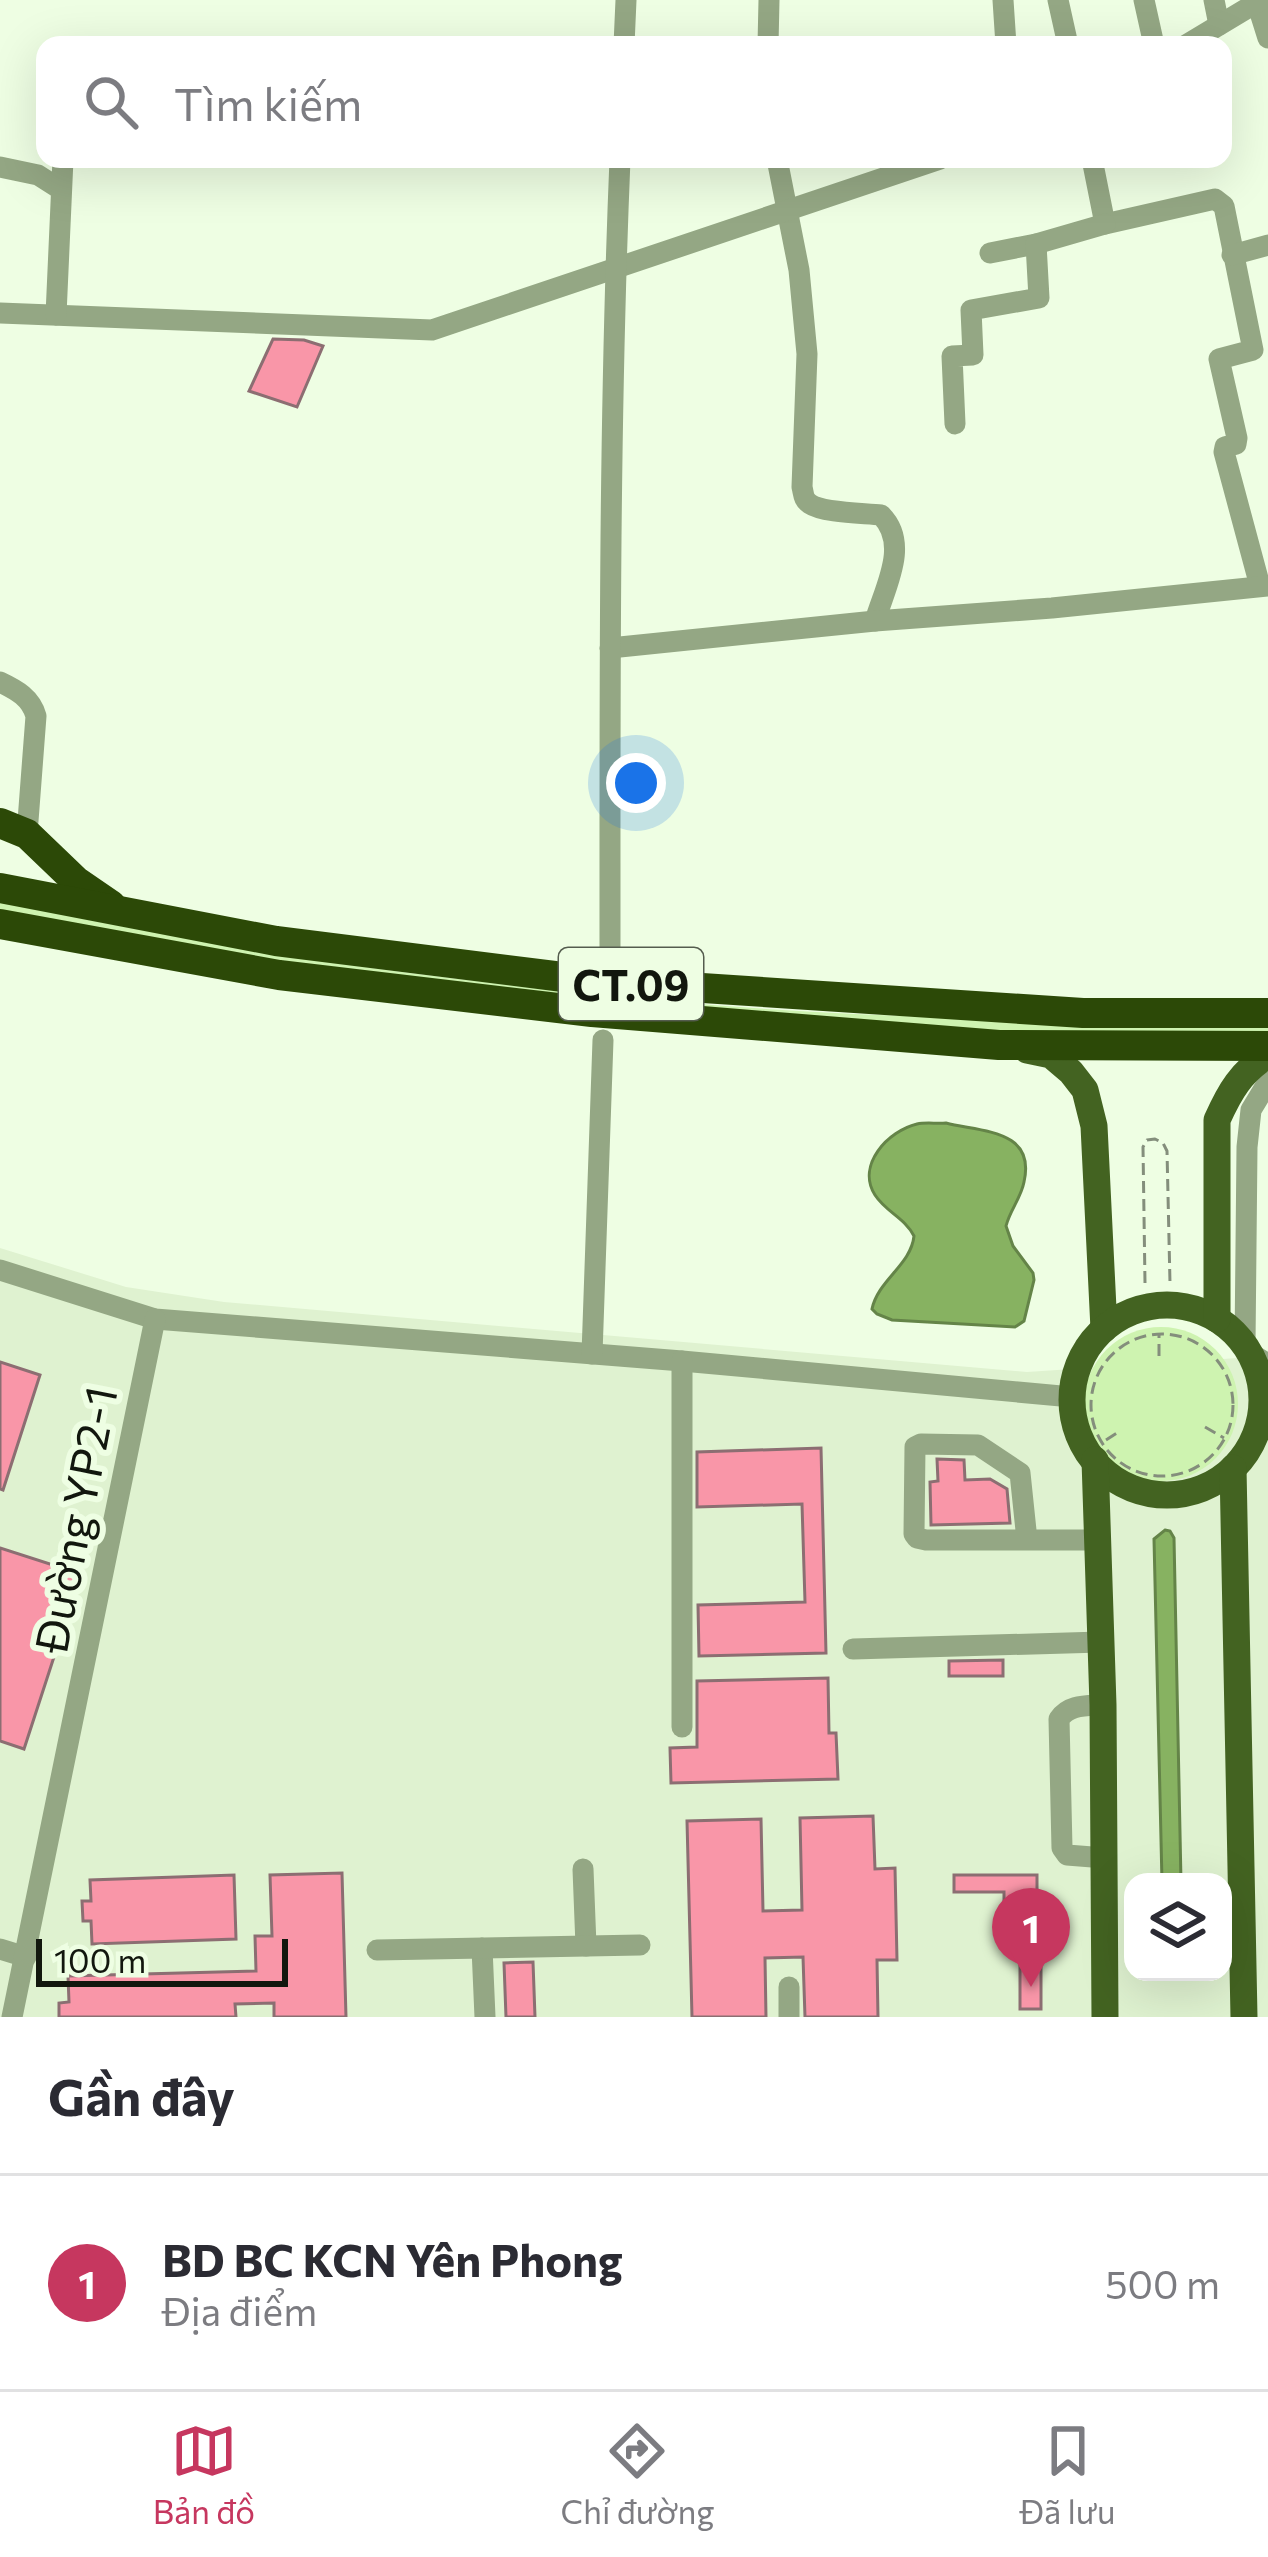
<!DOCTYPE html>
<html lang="vi">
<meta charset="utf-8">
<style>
:root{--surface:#fff;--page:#f7f7f7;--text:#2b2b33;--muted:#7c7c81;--line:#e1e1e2;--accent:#c6375f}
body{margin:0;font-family:Commissioner,sans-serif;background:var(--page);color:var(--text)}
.controls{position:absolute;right:36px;bottom:36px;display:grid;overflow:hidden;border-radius:24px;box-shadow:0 12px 48px #0002}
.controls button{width:108px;height:108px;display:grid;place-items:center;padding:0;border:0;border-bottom:3px solid var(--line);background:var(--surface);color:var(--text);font:60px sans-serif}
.scale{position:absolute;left:36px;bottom:30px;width:252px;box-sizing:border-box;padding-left:12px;border:6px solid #12170e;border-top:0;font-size:33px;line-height:42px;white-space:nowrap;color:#12170e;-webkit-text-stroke:9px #eefee3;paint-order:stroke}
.you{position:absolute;left:636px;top:783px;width:42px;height:42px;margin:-30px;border:9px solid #fff;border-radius:50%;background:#1a73e8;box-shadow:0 0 0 18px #1a73e833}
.badge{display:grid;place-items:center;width:78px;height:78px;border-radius:50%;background:var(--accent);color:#fff;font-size:39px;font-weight:700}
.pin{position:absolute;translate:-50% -99px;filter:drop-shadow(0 3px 6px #0008)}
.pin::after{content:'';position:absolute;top:63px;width:42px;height:36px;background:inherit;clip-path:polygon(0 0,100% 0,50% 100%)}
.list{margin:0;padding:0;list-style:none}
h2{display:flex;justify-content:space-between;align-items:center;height:156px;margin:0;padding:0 48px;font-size:51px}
h2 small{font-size:39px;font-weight:400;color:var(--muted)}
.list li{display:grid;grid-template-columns:78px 1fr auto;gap:36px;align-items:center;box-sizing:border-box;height:216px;padding:0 48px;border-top:3px solid var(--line)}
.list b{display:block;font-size:45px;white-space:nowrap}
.list p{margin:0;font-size:39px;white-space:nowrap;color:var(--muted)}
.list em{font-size:39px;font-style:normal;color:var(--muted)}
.icon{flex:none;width:66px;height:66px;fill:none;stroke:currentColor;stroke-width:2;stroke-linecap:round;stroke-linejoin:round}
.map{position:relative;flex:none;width:1268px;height:2017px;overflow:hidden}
.search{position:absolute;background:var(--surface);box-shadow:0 12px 48px #0002;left:36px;right:36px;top:36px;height:132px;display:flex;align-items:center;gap:30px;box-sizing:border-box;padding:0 42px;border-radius:24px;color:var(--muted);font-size:45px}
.sheet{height:372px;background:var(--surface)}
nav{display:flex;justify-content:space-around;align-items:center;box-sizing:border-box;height:168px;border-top:3px solid var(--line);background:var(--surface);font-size:33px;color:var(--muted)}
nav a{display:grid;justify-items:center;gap:6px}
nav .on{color:var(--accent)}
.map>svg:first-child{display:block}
</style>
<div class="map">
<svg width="1268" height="2017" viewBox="0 0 1268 2017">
<rect width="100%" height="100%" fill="#eefee3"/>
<path fill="#dff2d0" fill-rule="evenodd" d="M0,1248L126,1287L224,1302L1027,1372L1268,1356V2017H0ZM1133,1882H1223V1972H1133Z"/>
<g fill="#cef3b0">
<path d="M0,902C101,922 203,943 305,958C425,977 546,989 667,1001C866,1020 1068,1020 1268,1025V1034L1010,1032L758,1018L352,976L0,914Z"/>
<circle cx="1161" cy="1404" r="77"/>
</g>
<g fill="#87b261" stroke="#648448" stroke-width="3">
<path d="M946,1123C981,1132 1036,1129 1024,1182C1021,1198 1010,1210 1006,1226L1013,1246L1033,1273L1034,1280L1024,1321L1015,1327L892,1320L877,1314L872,1309C878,1280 911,1265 914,1236C905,1218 886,1212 875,1195C856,1165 888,1131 917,1124C926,1122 937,1124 946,1123Z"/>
<polygon points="1165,1530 1170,1531 1174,1538 1181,1882 1162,1882 1154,1539"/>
</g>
<g fill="#f996a8" stroke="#8c6e72" stroke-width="3">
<polygon points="273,339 304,340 323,346 297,407 249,391"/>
<polygon points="0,1362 40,1375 3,1490 0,1489"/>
<polygon points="821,1448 826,1653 699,1656 698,1605 805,1602 802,1504 697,1507 697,1452"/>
<polygon points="937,1459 964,1460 965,1480 990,1479 1007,1489 1010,1523 931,1525 930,1482 938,1481"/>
<polygon points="0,1548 81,1574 24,1749 0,1741"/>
<polygon points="1003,1660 1003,1676 949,1676 949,1661"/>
<polygon points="828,1678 829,1733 836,1733 838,1779 671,1783 670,1748 697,1747 697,1681"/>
<polygon points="873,1816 875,1869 895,1868 897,1960 877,1960 878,2017 805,2017 803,1957 765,1958 766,2017 692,2017 687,1821 761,1819 763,1911 802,1910 800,1818"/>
<polygon points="342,1873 346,2017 274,2017 274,2003 235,2004 236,2017 59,2017 59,2003 69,2002 68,1976 256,1971 255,1936 272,1936 270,1875"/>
<polygon points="234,1875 236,1939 92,1944 91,1921 83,1921 82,1901 91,1901 90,1880"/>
<polygon points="954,1875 1037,1875 1037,1914 1004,1914 1004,1892 954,1892"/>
<polygon points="533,1962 535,2017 506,2017 504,1963"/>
<rect x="1020" y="1966" width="21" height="43"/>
</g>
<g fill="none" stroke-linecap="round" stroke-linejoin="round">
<g stroke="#848e7c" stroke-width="3" stroke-dasharray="12 6" stroke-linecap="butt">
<polyline points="1145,1283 1143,1147 1147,1140 1155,1139 1163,1143 1167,1151 1170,1283"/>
<circle cx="1162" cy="1405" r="71"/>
<polyline points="1159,1356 1159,1334"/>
<polyline points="1205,1427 1224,1438"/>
<polyline points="1106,1440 1120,1431"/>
</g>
<g stroke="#94a784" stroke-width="21">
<polyline points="1003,0 1006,45"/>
<polyline points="1058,0 1068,45"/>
<polyline points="1144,0 1154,45"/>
<polyline points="1214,0 1219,25"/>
<polyline points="1257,3 1268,38"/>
<polyline points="624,45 626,0"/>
<polyline points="768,45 769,0"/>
<polyline points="1186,45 1261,0"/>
<path d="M777,159L799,270L807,354L802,487C804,495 803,499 810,504C823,513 865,513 881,515C910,544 885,587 875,621"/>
<polyline points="1092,159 1105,224 1215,199 1224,206 1253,350 1219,359 1237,438 1236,444 1225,447 1224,452 1260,586"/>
<polyline points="0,167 38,175 60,189"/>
<polyline points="990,253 1036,244"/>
<polyline points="1232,255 1268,245"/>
<polyline points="0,313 432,330 940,159"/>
<polyline points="56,315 63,159"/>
<polyline points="955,424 952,356 973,355 971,310 1039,298 1036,244 1105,224"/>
<polyline points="610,648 875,621 1052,608 1268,586"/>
<path d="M0,682C17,690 31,698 36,716L27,834"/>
<path d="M610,949C610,686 609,422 620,159"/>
<polyline points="0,1270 155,1319 682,1361 1072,1397"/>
<polyline points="1245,1345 1247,1147 1251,1110 1268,1082"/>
<polyline points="1250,1353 1268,1364"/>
<polyline points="592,1354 603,1040"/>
<polyline points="1259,1421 1268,1412"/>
<polyline points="1027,1540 1020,1473 978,1445 921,1444 915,1447 914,1534 917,1538 926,1540 1096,1540"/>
<polyline points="853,1649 1101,1642"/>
<path d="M1103,1705C1086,1706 1069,1704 1059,1719L1062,1848L1067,1855L1105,1858"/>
<polyline points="682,1727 682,1361"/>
<polyline points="583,1869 586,1946"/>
<polyline points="482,1948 485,2017"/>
<polyline points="0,1949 26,1957"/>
<polyline points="377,1950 640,1945"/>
<polyline points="789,1987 789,2017"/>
<polyline points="12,2017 155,1319"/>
</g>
<g stroke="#436321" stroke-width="27">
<polyline points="1027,1050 1051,1055 1071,1072 1085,1090 1094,1126 1104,1329"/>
<circle cx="1167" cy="1400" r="95"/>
<path d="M1217,1319V1120C1230,1091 1241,1072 1268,1055"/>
<polyline points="1095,1460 1103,1705 1105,2017"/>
<polyline points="1233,1468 1244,2017"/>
</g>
<g stroke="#2c4907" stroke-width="30">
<polyline points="0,823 27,834 76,881 111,905"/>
<polyline points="0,888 276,941 595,981 1083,1013 1268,1013"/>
<polyline points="0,924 279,975 592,1012 999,1045 1268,1046"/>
</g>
</g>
<g text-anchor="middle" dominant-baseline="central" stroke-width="12" stroke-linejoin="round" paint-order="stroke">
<rect fill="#eefee3" stroke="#545c4e" stroke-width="3" x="559" y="948" width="144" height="72" rx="9"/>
<g font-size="42" font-weight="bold" fill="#12170e">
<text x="631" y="984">CT.09</text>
</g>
<g font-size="45" fill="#12170e" stroke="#eefee3">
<text transform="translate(74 1519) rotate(-79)">Đường YP2-1</text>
</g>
</g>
</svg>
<div class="controls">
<button><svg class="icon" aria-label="layers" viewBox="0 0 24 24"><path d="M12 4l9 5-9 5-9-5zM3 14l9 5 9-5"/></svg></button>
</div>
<div class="scale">100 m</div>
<div class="you"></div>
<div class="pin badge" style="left:1031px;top:1987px">1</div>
<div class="search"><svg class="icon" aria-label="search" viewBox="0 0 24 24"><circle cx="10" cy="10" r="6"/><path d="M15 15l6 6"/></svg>Tìm kiếm</div>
</div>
<section class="sheet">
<h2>Gần đây<small></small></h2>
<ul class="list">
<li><span class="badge">1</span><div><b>BD BC KCN Yên Phong</b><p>Địa điểm</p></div><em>500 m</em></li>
</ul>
</section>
<nav>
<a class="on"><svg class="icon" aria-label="map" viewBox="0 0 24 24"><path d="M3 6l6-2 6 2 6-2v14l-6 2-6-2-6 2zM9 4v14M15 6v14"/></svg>Bản đồ</a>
<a><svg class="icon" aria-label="directions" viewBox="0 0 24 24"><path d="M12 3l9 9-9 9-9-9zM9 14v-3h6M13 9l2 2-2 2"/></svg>Chỉ đường</a>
<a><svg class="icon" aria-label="saved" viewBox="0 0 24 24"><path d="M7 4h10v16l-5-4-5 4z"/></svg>Đã lưu</a>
</nav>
